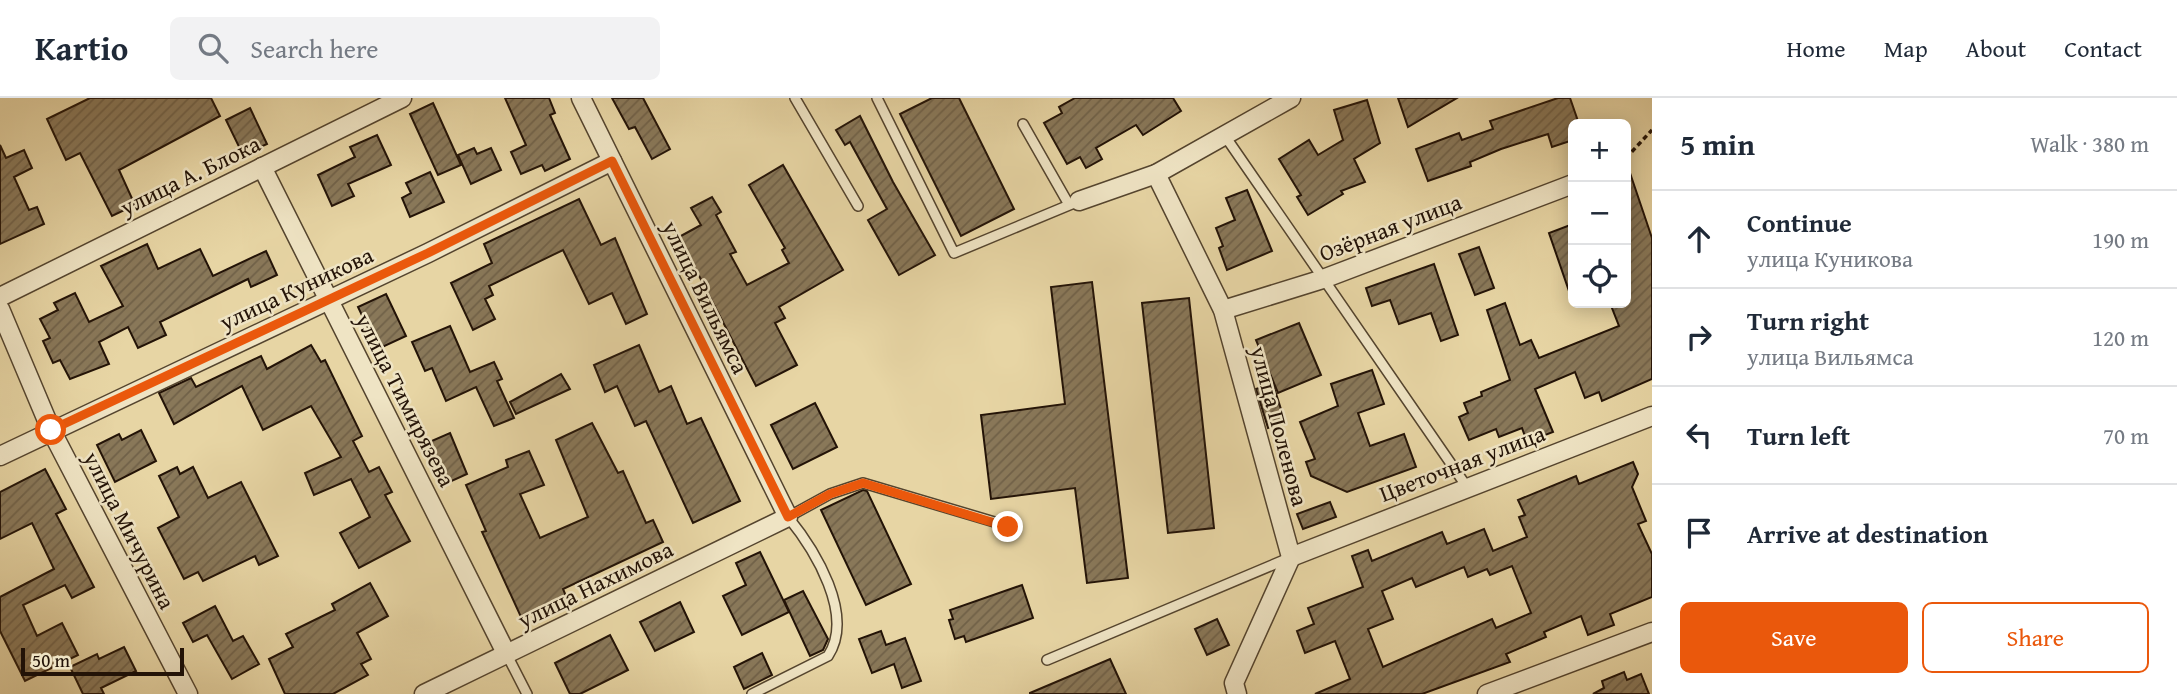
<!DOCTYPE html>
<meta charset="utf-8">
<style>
:root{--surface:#fff;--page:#f2f2f3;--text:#1f2937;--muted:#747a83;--line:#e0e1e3;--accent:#ea580c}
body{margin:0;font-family:"Gentium Book Plus",serif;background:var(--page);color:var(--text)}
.controls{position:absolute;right:21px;top:21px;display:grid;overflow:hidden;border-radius:10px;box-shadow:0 4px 18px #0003}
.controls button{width:63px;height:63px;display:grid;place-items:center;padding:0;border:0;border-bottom:2px solid var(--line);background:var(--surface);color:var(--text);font:35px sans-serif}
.scale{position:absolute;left:21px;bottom:18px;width:163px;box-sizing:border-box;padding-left:7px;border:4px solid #231307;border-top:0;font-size:19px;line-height:24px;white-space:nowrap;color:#231307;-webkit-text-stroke:5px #efe4c4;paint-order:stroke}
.stop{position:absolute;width:21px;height:21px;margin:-16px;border:5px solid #ea580c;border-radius:50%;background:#fff}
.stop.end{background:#ea580c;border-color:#fff;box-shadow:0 2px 7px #0008}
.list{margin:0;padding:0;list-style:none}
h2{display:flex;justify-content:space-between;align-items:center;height:91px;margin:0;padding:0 28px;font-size:30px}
h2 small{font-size:23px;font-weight:400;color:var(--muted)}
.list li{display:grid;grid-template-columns:46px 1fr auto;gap:21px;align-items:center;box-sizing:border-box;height:98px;padding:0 28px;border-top:2px solid var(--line)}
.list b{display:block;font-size:26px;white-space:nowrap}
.list p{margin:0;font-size:23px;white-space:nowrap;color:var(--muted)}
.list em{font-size:23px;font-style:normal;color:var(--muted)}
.actions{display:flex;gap:14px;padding:21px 28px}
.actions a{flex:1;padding:16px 0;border:2px solid var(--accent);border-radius:10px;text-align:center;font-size:24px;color:var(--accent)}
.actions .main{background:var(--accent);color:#fff}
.icon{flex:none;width:38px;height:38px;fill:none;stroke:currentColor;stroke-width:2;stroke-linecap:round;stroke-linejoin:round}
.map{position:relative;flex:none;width:1652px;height:596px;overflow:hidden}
header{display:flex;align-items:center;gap:42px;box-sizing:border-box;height:98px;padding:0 35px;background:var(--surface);border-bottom:2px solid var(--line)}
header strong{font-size:33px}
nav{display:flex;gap:38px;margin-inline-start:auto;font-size:24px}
.search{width:490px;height:63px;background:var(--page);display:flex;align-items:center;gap:18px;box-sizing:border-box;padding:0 24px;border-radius:10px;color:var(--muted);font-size:26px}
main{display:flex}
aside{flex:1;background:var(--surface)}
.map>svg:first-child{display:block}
</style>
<header>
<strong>Kartio</strong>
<div class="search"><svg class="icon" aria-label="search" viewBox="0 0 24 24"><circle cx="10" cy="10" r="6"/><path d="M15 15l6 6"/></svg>Search here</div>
<nav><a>Home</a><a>Map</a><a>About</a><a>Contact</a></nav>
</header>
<main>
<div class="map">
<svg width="1652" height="596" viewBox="0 0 1652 596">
<defs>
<pattern id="building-hatch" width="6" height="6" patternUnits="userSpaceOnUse" patternTransform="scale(1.75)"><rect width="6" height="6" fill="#897859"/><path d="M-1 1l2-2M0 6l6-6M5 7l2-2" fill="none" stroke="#706148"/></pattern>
</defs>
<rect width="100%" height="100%" fill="#e7d5a4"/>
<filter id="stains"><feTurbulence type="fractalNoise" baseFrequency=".00286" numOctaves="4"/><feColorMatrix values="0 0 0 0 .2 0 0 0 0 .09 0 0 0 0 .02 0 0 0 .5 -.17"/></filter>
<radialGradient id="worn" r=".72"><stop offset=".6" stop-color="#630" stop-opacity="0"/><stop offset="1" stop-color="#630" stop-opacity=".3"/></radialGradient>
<g fill="url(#building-hatch)" stroke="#231307" stroke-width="2" fill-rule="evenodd">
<polygon points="90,0 211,0 220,18 119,72 135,107 112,118 80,55 66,62 47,21"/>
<polygon points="505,0 549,0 555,15 550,17 570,61 545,73 542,67 521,76 511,54 526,47"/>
<polygon points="612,0 643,0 670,51 652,61 635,29 629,31"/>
<polygon points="932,0 959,0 1014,111 961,138 900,16"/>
<polygon points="1075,0 1173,0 1181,13 1143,37 1136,27 1096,50 1102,61 1086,70 1080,59 1067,66 1044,25 1062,15 1059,9"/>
<polygon points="1398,0 1457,0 1408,29"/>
<polygon points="1558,0 1570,0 1579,26 1573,26 1573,42 1552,49 1548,36 1501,51 1470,64 1471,68 1428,83 1416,51 1459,35 1462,42 1493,31 1490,23"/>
<polygon points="1367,2 1380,45 1354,61 1365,84 1341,93 1343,96 1308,117 1297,99 1301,97 1279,61 1309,42 1318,57 1343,42 1334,12"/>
<polygon points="433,5 461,67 438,77 410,16"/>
<polygon points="250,10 267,46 243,57 226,22"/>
<polygon points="860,18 893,84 935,157 899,177 868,122 887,111 850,44 845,47 836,32"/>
<polygon points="377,37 391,67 348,86 354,98 332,108 318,77 355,59 350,49"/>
<polygon points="0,47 6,60 24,52 32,70 14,79 29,112 37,109 44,126 0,146"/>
<polygon points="474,50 477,56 491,50 501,72 471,86 458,57"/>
<polygon points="783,67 843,172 779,209 785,220 775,225 797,267 756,288 679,139 701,127 691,110 712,99 721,114 716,117 736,154 730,156 747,187 789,165 782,152 785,150 749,87"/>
<polygon points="1629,72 1652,140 1652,281 1602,303 1599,294 1585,300 1575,274 1535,291 1553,334 1527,344 1522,330 1499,339 1496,331 1469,342 1459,319 1468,315 1464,305 1482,298 1481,294 1510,282 1487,212 1505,205 1520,247 1531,242 1539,260 1619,228 1610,205 1626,205 1626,73"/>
<polygon points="430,74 444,104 410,119 402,100 411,95 406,85"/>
<polygon points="1247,92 1272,153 1227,172 1219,150 1223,148 1216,130 1235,122 1226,100"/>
<polygon points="579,101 601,147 615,140 647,216 626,226 612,195 589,206 563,152 489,188 493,197 485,201 495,221 473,232 451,185 492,165 484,146"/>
<polygon points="1573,126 1573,196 1570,196 1549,135"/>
<polygon points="147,146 158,171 200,151 213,178 266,153 277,177 251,189 248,181 160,224 166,237 138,250 128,229 99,244 109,266 70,281 60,262 53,265 43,243 50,240 40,221 58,212 54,205 75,195 89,224 123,208 101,168"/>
<polygon points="1479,149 1494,190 1475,197 1459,156"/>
<polygon points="1434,166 1458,237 1441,243 1431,215 1399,226 1390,202 1372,208 1366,190"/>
<polygon points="1092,184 1128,480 1087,485 1075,390 991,401 981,317 1065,306 1051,189"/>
<polygon points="386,196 406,238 378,251 358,209"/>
<polygon points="1189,200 1214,430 1168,435 1142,205"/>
<polygon points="1299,225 1321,277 1278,295 1256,242"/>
<polygon points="450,228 470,274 494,264 502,281 497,283 514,320 494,328 476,289 446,303 432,270 425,273 412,244"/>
<polygon points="311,247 321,264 325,262 362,338 353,343 369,374 379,369 392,394 385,397 410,443 359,470 340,435 370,419 351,381 314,397 305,375 341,359 311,308 263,332 242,288 174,326 159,295 191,280 196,289 261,258 267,271"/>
<polygon points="639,247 659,294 671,288 687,326 701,320 740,403 693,425 646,323 635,328 617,288 605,294 594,267"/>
<polygon points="1372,272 1384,306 1358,315 1370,348 1404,336 1416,369 1347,394 1311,378 1306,364 1315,361 1300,324 1338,308 1331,286"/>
<polygon points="561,276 570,291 516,316 510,304"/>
<polygon points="1273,286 1285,324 1268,330 1256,291"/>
<polygon points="815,305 837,349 793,371 771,327"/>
<polygon points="592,325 618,375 623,373 646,425 653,422 663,444 563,491 566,498 521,519 482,434 486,433 466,387 508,369 506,362 529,353 544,387 520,396 540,440 588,419 556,342"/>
<polygon points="141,332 156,363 115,384 97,347 119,336 122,342"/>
<polygon points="450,335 467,376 445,386 427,345"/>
<path d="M1633,364L1638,376L1632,389L1646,423L1638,426L1652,456V499L1610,516L1614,527L1588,537L1581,518L1544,534L1546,539L1506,556L1510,564L1422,596H1315L1350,581L1335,543L1305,555L1297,533L1314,526L1308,510L1363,489L1352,458L1368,452L1372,463L1442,434L1447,446L1484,431L1493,453L1527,439L1519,419L1525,417L1518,402L1576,378L1579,386ZM1512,468L1531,515L1496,530L1492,521L1383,569L1368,531L1393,521L1382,493L1412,480L1416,489L1464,469L1468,479L1487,471L1490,477Z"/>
<polygon points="177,369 180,376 193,369 208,400 241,384 278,458 259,467 255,458 203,483 198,474 184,481 158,430 179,419 159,378"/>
<polygon points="45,371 66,411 56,416 94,489 72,500 65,487 23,507 37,538 62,525 78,557 25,583 0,533 0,499 54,471 32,425 0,441 0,394"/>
<polygon points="863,392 867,393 911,486 866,507 821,412"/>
<polygon points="1330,404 1336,419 1303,431 1297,416"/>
<polygon points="760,454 789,514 742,537 723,498 746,487 736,465"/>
<polygon points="370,485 388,518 357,535 371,561 361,566 368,577 333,596 285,596 269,561 293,549 286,536 335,512 332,506"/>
<polygon points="1022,487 1033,520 966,544 964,538 955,541 949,522 953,521 950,512"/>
<polygon points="803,493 828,541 823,552 810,558 784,502"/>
<polygon points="680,504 694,534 655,553 640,524"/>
<polygon points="215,508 233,543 243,538 259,566 232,581 207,537 193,544 183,525"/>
<polygon points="1217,521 1229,547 1207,557 1195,531"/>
<polygon points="881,533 886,547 905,540 921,583 902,590 894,566 872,575 859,541"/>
<polygon points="610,537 628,572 580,596 570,596 555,565"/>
<polygon points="124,549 136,573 101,590 104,596 83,596 70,569 97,556 99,561"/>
<polygon points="762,555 772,577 744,591 734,569"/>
<polygon points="1110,561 1126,596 1030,596 1030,595"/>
<polygon points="1624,574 1627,582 1641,576 1649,596 1593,596 1604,590 1602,583"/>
</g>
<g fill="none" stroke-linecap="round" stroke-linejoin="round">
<defs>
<g id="service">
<polyline points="795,0 858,108"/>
<polyline points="877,0 954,155 1079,103"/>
<polyline points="1023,26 1068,105"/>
<polyline points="1225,38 1467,389"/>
<polyline points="507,557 527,596"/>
<polyline points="1047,562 1289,460"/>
<path d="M752,596L828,558C855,517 815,452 788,419L830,396L863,385L1008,428"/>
</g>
<g id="minor">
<polyline points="262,69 507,557"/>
<polyline points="1156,76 1223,212 1291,459 1234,585 1237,596"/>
<polyline points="1079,103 1156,76 1291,0"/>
<polyline points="0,199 402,0"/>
<polyline points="0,211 51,332 188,596"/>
<polyline points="1223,212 1323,181 1573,86"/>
<polyline points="0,358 428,155 612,63"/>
<polyline points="1291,459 1652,318"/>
<polyline points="424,596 788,419 581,0"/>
<polyline points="1487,596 1652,534"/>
</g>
</defs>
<use href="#service" stroke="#54442e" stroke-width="12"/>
<use href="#minor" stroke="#54442e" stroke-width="21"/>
<polyline stroke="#231307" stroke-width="3.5" stroke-dasharray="5 3.5" stroke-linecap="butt" points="1626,60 1652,32"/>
<use href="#service" stroke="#efe4c4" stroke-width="9"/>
<use href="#minor" stroke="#efe4c4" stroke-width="18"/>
</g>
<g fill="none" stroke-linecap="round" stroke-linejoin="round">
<polyline stroke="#ea580c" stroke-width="9" points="51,332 428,155 612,63 788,419 830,396 863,385 1008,429"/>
</g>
<g text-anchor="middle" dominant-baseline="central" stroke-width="5" stroke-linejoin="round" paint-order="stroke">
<g font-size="23" fill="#231307" stroke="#efe4c4">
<text transform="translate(190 77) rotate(-26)">улица А. Блока</text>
<text transform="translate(1390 129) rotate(-21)">Озёрная улица</text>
<text transform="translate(296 190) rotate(-25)">улица Куникова</text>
<text transform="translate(706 199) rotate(64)">улица Вильямса</text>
<text transform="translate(406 302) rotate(63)">улица Тимирязева</text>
<text transform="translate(1280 328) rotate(75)">улица Поленова</text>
<text transform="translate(1462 365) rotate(-21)">Цветочная улица</text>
<text transform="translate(130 432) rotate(63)">улица Мичурина</text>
<text transform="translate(595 486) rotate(-26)">улица Нахимова</text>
</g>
</g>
<rect width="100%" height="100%" filter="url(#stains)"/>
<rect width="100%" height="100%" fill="url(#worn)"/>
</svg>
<div class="controls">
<button>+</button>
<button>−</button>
<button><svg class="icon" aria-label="locate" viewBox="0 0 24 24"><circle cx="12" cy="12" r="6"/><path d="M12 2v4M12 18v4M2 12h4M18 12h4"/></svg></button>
</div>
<div class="scale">50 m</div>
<div class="stop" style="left:51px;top:332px"></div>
<div class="stop end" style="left:1008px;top:429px"></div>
</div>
<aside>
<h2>5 min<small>Walk · 380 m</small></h2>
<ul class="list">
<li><svg class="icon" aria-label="ahead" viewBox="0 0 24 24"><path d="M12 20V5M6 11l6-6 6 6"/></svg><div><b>Continue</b><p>улица Куникова</p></div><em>190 m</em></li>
<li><svg class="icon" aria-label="right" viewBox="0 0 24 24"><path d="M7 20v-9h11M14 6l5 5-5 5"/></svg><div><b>Turn right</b><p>улица Вильямса</p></div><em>120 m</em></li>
<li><svg class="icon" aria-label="left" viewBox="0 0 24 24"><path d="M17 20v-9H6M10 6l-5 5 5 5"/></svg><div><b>Turn left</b></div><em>70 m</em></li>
<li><svg class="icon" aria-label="arrive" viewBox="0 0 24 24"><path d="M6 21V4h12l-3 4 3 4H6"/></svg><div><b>Arrive at destination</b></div></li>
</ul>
<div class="actions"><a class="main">Save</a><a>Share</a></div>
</aside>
</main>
